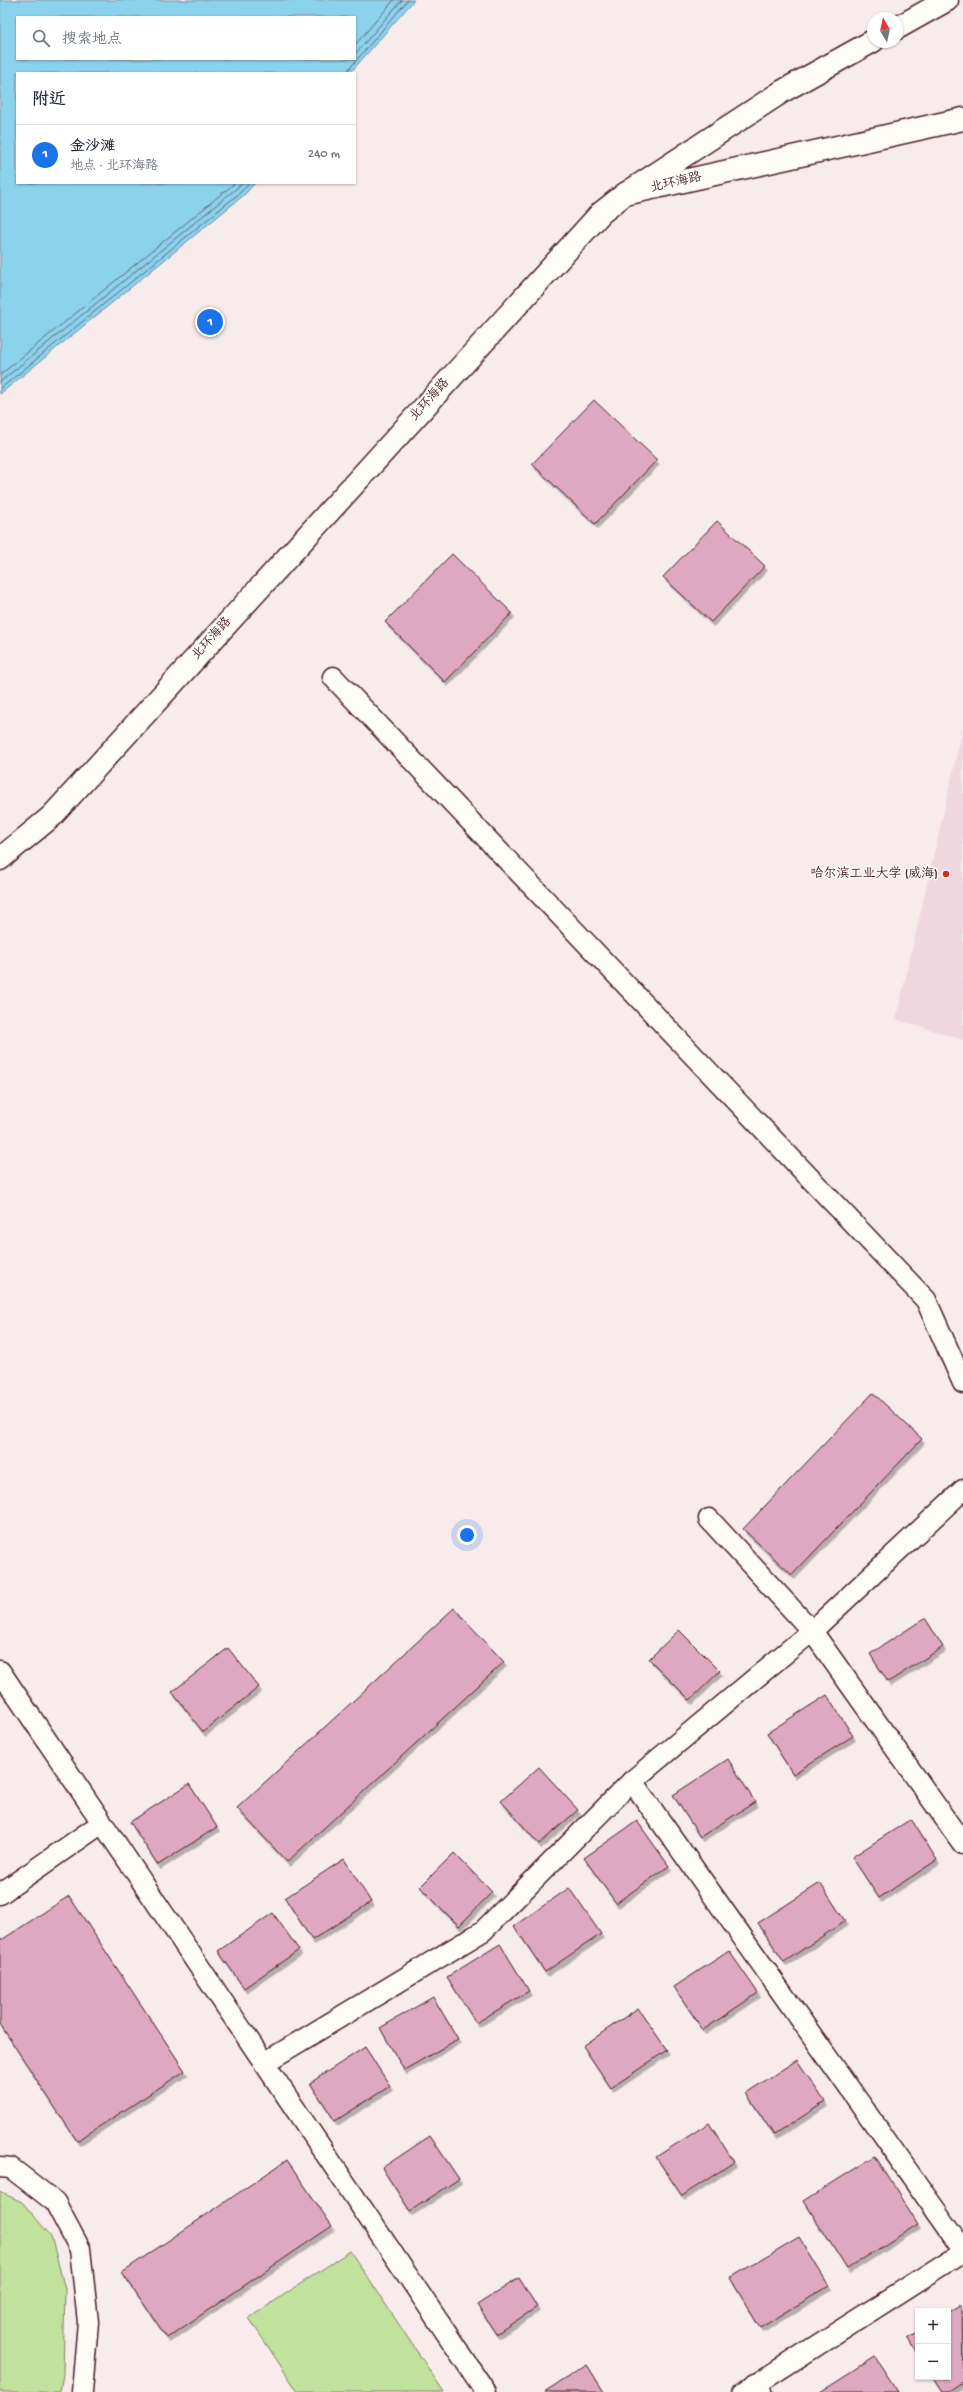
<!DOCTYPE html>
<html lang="zh">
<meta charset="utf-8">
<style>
:root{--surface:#fff;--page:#f2f2f3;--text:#1f2937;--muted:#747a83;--line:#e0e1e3;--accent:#1a73e8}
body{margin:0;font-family:"Gochi Hand","LXGW WenKai TC",sans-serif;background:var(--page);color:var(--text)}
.controls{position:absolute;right:12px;bottom:12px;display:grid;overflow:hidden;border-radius:0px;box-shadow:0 1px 3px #0004}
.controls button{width:36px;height:36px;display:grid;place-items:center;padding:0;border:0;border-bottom:1px solid var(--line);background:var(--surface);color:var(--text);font:20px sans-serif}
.compass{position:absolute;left:867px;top:12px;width:36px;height:36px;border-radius:50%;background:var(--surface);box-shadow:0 1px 3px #0004;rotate:351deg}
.you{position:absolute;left:467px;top:1535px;width:14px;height:14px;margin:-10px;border:3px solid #fff;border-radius:50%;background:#1a73e8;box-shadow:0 0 0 6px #1a73e833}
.badge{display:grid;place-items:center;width:26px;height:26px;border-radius:50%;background:var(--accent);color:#fff;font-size:13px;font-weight:700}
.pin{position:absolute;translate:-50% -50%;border:2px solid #fff;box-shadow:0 1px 4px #0006}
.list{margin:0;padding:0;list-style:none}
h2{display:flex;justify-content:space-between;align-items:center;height:52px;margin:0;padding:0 16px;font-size:17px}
h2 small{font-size:13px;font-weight:400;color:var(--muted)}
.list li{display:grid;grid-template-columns:26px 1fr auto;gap:12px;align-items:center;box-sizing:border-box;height:60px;padding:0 16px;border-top:1px solid var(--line)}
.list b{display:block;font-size:15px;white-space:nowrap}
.list p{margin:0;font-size:13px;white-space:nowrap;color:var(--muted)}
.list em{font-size:13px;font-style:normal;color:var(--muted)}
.icon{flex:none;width:22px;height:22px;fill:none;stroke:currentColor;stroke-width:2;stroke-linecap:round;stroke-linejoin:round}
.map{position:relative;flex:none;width:963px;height:2392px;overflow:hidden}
.search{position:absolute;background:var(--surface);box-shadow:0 1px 3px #0004;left:16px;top:16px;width:340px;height:44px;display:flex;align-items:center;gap:10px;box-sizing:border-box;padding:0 14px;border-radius:0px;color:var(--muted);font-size:15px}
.panel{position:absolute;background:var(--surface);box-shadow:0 1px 3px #0004;left:16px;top:72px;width:340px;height:112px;border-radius:0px}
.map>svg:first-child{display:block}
</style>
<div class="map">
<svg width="963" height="2392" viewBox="0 0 963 2392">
<defs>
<filter id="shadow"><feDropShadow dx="2.5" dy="4.5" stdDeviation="0" flood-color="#0004"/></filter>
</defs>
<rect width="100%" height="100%" fill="#f7ebec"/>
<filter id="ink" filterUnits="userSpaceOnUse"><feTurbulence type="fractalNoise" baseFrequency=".025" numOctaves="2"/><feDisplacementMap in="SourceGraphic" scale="8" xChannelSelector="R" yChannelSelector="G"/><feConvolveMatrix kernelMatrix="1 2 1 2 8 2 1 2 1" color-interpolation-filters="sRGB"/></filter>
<g filter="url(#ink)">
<polygon fill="#f0d7df" points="963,728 963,1040 896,1019"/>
<g fill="#c0e29c" stroke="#858064">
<polygon points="0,2192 22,2202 51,2236 65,2289 63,2374 60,2392 0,2392"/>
<polygon points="350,2251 444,2392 298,2392 249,2318"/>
</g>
<path fill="#8bd2ec" stroke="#718a9f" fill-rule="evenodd" d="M0,0H414L350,73H17V183H255L244,195L0,394ZM17,17H355V59H17Z"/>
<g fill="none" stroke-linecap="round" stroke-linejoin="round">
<g stroke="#646778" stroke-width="1">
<polyline points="355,45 394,0"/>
<polyline points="355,54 402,0"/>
<polyline points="347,73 349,69 408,0"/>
<polyline points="0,375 235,183"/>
<polyline points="0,382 243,183"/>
<polyline points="0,389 241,192 249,183"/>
</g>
</g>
<g fill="#dea8c0" stroke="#4a1f2b" filter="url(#shadow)">
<polygon points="594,400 657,460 595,524 532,464"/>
<polygon points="717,521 765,566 711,622 663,577"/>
<polygon points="452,554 512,613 445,682 385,622"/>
<polygon points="873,1393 922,1439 792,1575 743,1529"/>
<polygon points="454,1608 504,1662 287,1862 237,1808"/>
<polygon points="925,1618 943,1647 888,1682 870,1654"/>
<polygon points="679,1630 720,1671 690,1700 649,1659"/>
<polygon points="228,1648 259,1687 203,1732 172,1692"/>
<polygon points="827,1695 853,1736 793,1774 767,1733"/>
<polygon points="728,1759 755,1802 700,1837 673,1795"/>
<polygon points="539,1767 578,1810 539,1844 501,1801"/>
<polygon points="189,1784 217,1827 158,1865 130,1822"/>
<polygon points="911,1819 937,1860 879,1898 852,1857"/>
<polygon points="637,1821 669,1866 616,1903 584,1858"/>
<polygon points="454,1853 492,1892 459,1926 420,1887"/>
<polygon points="344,1859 371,1902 312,1940 285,1898"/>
<polygon points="820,1883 845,1921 784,1962 758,1923"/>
<polygon points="569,1888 601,1934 545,1972 514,1926"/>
<polygon points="69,1896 185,2071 77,2141 0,2024 0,1941"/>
<polygon points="273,1913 299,1950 244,1988 218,1951"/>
<polygon points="500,1944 529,1991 476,2023 447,1977"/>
<polygon points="729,1951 758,1993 703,2030 674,1987"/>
<polygon points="433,1997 458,2039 404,2070 380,2028"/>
<polygon points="638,2008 667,2050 611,2088 583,2046"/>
<polygon points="365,2047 390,2086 335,2121 310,2083"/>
<polygon points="797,2060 825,2102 774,2135 746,2093"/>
<polygon points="709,2123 734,2162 682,2196 656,2157"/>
<polygon points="430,2136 459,2179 410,2211 382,2168"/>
<polygon points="875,2156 918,2224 847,2269 804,2201"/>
<polygon points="287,2160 332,2226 167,2338 122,2272"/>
<polygon points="799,2237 829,2286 760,2328 730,2278"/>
<polygon points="519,2278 537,2307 496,2334 477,2305"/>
<polygon points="962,2304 963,2381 946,2392 941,2392 931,2377 948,2377 948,2313"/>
<polygon points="918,2332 918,2357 907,2339"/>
<polygon points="875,2357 898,2392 820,2392"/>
<polygon points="587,2365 604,2392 544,2392"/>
</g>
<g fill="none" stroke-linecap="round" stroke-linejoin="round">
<defs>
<g id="lane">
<polyline points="333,677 926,1300 963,1383"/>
<polyline points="709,1519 812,1631 963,1844"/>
<polyline points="0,1671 486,2392"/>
<polyline points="632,1781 963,2249"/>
<polyline points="0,1894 102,1823"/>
<polyline points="264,2063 483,1931 632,1781 812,1631 963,1490"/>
<polyline points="0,2167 11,2168 55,2202 80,2249 88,2322 82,2392"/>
<polyline points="744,2392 963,2252"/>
</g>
<g id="street">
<polyline points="897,28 947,0"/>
<polyline points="627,193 783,91 873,41"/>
<polyline points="755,2385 760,2392"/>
</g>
<polyline id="primary" points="0,859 52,816 601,213 625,194 963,119"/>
</defs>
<use href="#lane" stroke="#4a1f2b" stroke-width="23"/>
<use href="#street" stroke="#4a1f2b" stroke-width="25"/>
<use href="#primary" stroke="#4a1f2b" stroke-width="25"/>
<use href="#lane" stroke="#fdfcf7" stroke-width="20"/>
<use href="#street" stroke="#fdfcf7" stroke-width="22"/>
<use href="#primary" stroke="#fdfcf7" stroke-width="22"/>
</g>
</g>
<circle fill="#c8321e" stroke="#fdfcf7" stroke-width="1.5" cx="946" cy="874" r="4"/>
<g text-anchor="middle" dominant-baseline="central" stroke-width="3" stroke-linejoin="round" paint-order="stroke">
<g font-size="13" fill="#4a1f2b" stroke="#fdfcf7">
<text transform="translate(676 183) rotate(-13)">北环海路</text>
<text transform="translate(430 400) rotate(-48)">北环海路</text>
<text transform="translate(212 639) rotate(-48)">北环海路</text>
</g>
<g font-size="13" fill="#4a1f2b" stroke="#fdfcf7" text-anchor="end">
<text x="938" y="874">哈尔滨工业大学 (威海)</text>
</g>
</g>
</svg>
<div class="controls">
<button>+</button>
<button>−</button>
</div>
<svg class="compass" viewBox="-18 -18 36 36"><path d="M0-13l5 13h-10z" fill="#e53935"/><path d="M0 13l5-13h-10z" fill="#747a83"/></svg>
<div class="you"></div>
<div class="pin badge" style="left:210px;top:322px">1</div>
<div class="search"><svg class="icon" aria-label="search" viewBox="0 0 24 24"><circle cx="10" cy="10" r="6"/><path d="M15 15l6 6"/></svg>搜索地点</div>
<section class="panel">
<h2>附近<small></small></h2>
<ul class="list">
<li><span class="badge">1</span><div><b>金沙滩</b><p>地点 · 北环海路</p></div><em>240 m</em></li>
</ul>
</section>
</div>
